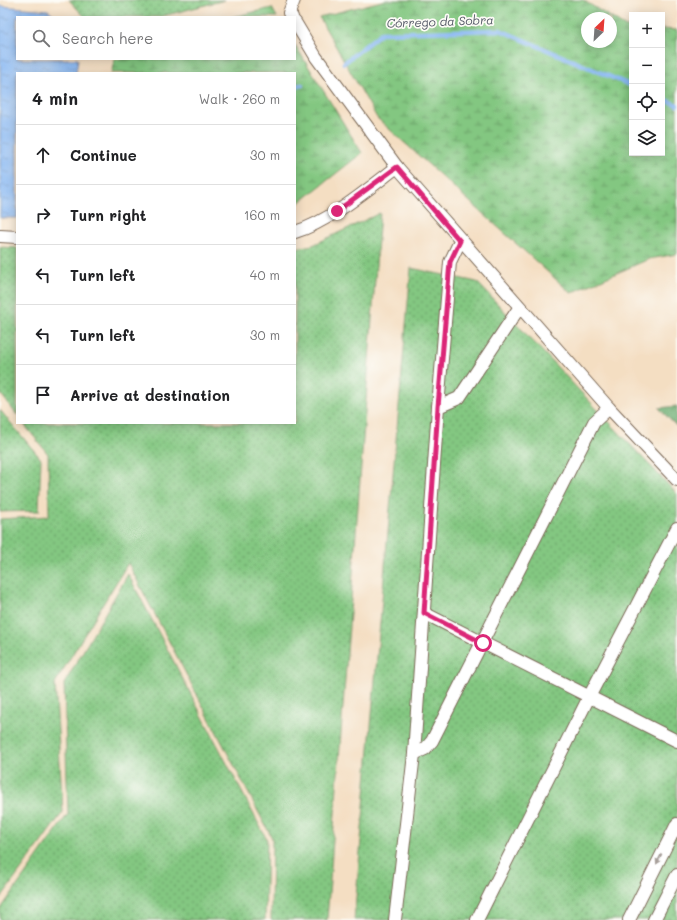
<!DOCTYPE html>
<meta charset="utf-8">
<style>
:root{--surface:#fff;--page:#f2f2f2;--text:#202124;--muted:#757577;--line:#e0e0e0}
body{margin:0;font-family:Mali,sans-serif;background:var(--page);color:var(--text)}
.controls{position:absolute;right:12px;top:12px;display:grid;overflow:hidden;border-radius:0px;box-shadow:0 2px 10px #0003}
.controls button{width:36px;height:36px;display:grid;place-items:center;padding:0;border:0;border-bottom:1px solid var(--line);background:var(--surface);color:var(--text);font:20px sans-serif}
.compass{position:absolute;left:581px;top:12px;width:36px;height:36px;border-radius:50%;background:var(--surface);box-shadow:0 2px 10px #0003;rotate:25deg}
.stop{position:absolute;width:12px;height:12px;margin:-9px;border:3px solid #db2777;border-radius:50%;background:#fff}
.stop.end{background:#db2777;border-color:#fff;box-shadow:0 1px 4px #0008}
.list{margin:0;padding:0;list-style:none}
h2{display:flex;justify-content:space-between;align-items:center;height:52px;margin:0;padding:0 16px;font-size:17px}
h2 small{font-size:13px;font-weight:400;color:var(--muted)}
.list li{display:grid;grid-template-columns:26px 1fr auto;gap:12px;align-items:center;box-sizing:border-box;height:60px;padding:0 16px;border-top:1px solid var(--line)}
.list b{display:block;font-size:15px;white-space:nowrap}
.list em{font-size:13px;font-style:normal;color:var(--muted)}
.icon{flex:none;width:22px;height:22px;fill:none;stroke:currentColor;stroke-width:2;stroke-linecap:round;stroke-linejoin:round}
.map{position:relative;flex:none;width:677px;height:920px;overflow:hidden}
.search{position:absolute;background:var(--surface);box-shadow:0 2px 10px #0003;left:16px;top:16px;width:280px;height:44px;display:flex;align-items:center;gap:10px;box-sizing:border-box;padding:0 14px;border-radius:0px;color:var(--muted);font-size:15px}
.panel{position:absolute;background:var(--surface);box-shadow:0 2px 10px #0003;left:16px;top:72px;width:280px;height:352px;border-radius:0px}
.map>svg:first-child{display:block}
</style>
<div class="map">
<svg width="677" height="920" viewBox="0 0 677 920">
<defs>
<pattern id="grass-dots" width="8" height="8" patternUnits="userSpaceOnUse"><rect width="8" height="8" fill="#83c781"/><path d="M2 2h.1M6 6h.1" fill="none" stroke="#6ca269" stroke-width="1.8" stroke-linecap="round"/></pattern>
<pattern id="forest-crowns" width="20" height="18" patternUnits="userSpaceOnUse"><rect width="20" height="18" fill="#6aac6f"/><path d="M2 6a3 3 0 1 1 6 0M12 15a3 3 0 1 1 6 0" fill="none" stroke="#588c5b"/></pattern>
<pattern id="wetland-marsh" width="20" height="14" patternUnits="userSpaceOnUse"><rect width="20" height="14" fill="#83c781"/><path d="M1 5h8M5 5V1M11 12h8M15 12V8" fill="none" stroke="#6ca269"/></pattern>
<pattern id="water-ripples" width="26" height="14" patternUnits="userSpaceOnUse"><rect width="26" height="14" fill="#88b7f2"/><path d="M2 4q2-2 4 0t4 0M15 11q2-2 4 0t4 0" fill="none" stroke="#7095c3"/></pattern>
</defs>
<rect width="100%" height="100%" fill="#fdfcf7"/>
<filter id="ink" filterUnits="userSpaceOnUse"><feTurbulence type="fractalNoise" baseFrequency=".025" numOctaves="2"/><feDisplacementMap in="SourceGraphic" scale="8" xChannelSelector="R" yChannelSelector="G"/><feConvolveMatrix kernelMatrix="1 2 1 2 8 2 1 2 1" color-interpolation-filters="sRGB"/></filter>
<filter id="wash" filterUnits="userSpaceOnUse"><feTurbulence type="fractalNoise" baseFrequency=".012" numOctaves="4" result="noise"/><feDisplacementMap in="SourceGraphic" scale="16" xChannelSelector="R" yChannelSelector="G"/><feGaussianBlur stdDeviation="0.9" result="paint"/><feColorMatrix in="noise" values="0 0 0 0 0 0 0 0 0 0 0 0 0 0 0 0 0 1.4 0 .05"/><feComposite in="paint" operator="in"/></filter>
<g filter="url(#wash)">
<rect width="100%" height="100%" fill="#f4dec2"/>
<g fill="url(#grass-dots)" stroke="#5f7850">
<polygon points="69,0 225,0 159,17 85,17"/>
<polygon points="380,213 327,920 271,920 272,838 128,563 55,683 63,812 0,899 0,519 49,516 48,454 23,423 295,423 295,248 313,245"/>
<polygon points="0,247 17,248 17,415 0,393"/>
<polygon points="411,268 477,282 677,494 677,920 354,920"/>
<polygon points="0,410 41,459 39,511 0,512"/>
<polygon points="128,574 267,840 265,920 0,920 0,910 68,814 64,684"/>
</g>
<polygon fill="url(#forest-crowns)" stroke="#526b46" points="677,406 677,427 659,408"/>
<g fill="url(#wetland-marsh)" stroke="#5f7850" fill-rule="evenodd">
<path d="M386,0H583L626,27H632V153H662V29L677,30V254L649,259L571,293L377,118L319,17ZM587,18H611V42H587Z"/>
<polygon points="272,8 277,17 232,17"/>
<polygon points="295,45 362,153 295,206 295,73 111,73 115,59 295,59"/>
</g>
<polygon fill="url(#water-ripples)" stroke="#627088" points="0,6 48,10 57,17 17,17 17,59 78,59 76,73 17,73 17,218 0,218"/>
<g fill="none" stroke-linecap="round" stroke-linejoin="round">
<g stroke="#88b7f2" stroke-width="4.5">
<polyline points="344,63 381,33 500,30 632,86"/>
<polyline points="295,86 302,85"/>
<polyline points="662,98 677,105"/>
</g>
</g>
</g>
<g filter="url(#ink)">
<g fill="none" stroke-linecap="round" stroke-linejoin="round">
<defs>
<g id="street">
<polyline points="292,17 289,13 294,0"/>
<polyline points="295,22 316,57 397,167 609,408 677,480"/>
<path d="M295,232C329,222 368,189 397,167"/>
<polyline points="0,236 17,237"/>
<polyline points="438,407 459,398 519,308"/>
<polyline points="424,613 677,741"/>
<polyline points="414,754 425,749 432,741 594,422 609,408"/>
<polyline points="395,920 414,754 438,407 450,262 460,241"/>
<polyline points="477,920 589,697 677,528"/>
<polyline points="629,920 677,824"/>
<polyline points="654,920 677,875"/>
</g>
</defs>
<use href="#street" stroke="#7c6957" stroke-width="14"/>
<use href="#street" stroke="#fff" stroke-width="12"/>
</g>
<defs><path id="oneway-solid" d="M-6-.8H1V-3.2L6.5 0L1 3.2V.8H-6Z"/></defs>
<use fill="#a79f9a" href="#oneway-solid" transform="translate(659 859) rotate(117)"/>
</g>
<g fill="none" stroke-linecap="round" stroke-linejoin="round" filter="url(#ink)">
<polyline stroke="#db2777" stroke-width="5" points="337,211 397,167 460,241 450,262 438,407 424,613 483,643"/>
</g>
<g text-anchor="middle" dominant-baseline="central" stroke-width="3.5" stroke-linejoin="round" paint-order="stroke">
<g font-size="12" font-style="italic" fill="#565b68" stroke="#fdfcf7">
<text transform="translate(440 21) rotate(-2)">Córrego da Sobra</text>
</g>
</g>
</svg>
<div class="controls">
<button>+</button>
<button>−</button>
<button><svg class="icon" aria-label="locate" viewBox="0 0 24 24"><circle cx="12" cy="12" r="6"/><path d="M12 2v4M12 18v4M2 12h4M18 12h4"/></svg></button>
<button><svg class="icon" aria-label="layers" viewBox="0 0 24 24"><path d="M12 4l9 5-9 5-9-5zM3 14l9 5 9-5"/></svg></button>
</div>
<svg class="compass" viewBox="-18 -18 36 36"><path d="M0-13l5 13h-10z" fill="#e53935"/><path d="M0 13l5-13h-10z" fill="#757577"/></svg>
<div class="stop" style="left:483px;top:643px"></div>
<div class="stop end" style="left:337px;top:211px"></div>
<div class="search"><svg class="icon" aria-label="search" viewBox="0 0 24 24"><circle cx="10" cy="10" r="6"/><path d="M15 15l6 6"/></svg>Search here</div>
<section class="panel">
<h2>4 min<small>Walk · 260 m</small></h2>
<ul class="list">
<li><svg class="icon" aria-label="ahead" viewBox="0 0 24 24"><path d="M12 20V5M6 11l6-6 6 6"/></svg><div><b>Continue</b></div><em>30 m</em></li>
<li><svg class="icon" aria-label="right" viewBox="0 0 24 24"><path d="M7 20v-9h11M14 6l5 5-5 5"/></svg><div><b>Turn right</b></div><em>160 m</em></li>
<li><svg class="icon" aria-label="left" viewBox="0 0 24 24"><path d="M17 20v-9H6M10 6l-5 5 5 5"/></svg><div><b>Turn left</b></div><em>40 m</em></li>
<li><svg class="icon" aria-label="left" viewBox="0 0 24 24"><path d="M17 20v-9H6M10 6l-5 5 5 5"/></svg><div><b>Turn left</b></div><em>30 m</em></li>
<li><svg class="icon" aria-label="arrive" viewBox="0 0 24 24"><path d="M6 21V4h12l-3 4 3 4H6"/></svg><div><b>Arrive at destination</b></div></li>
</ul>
</section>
</div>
